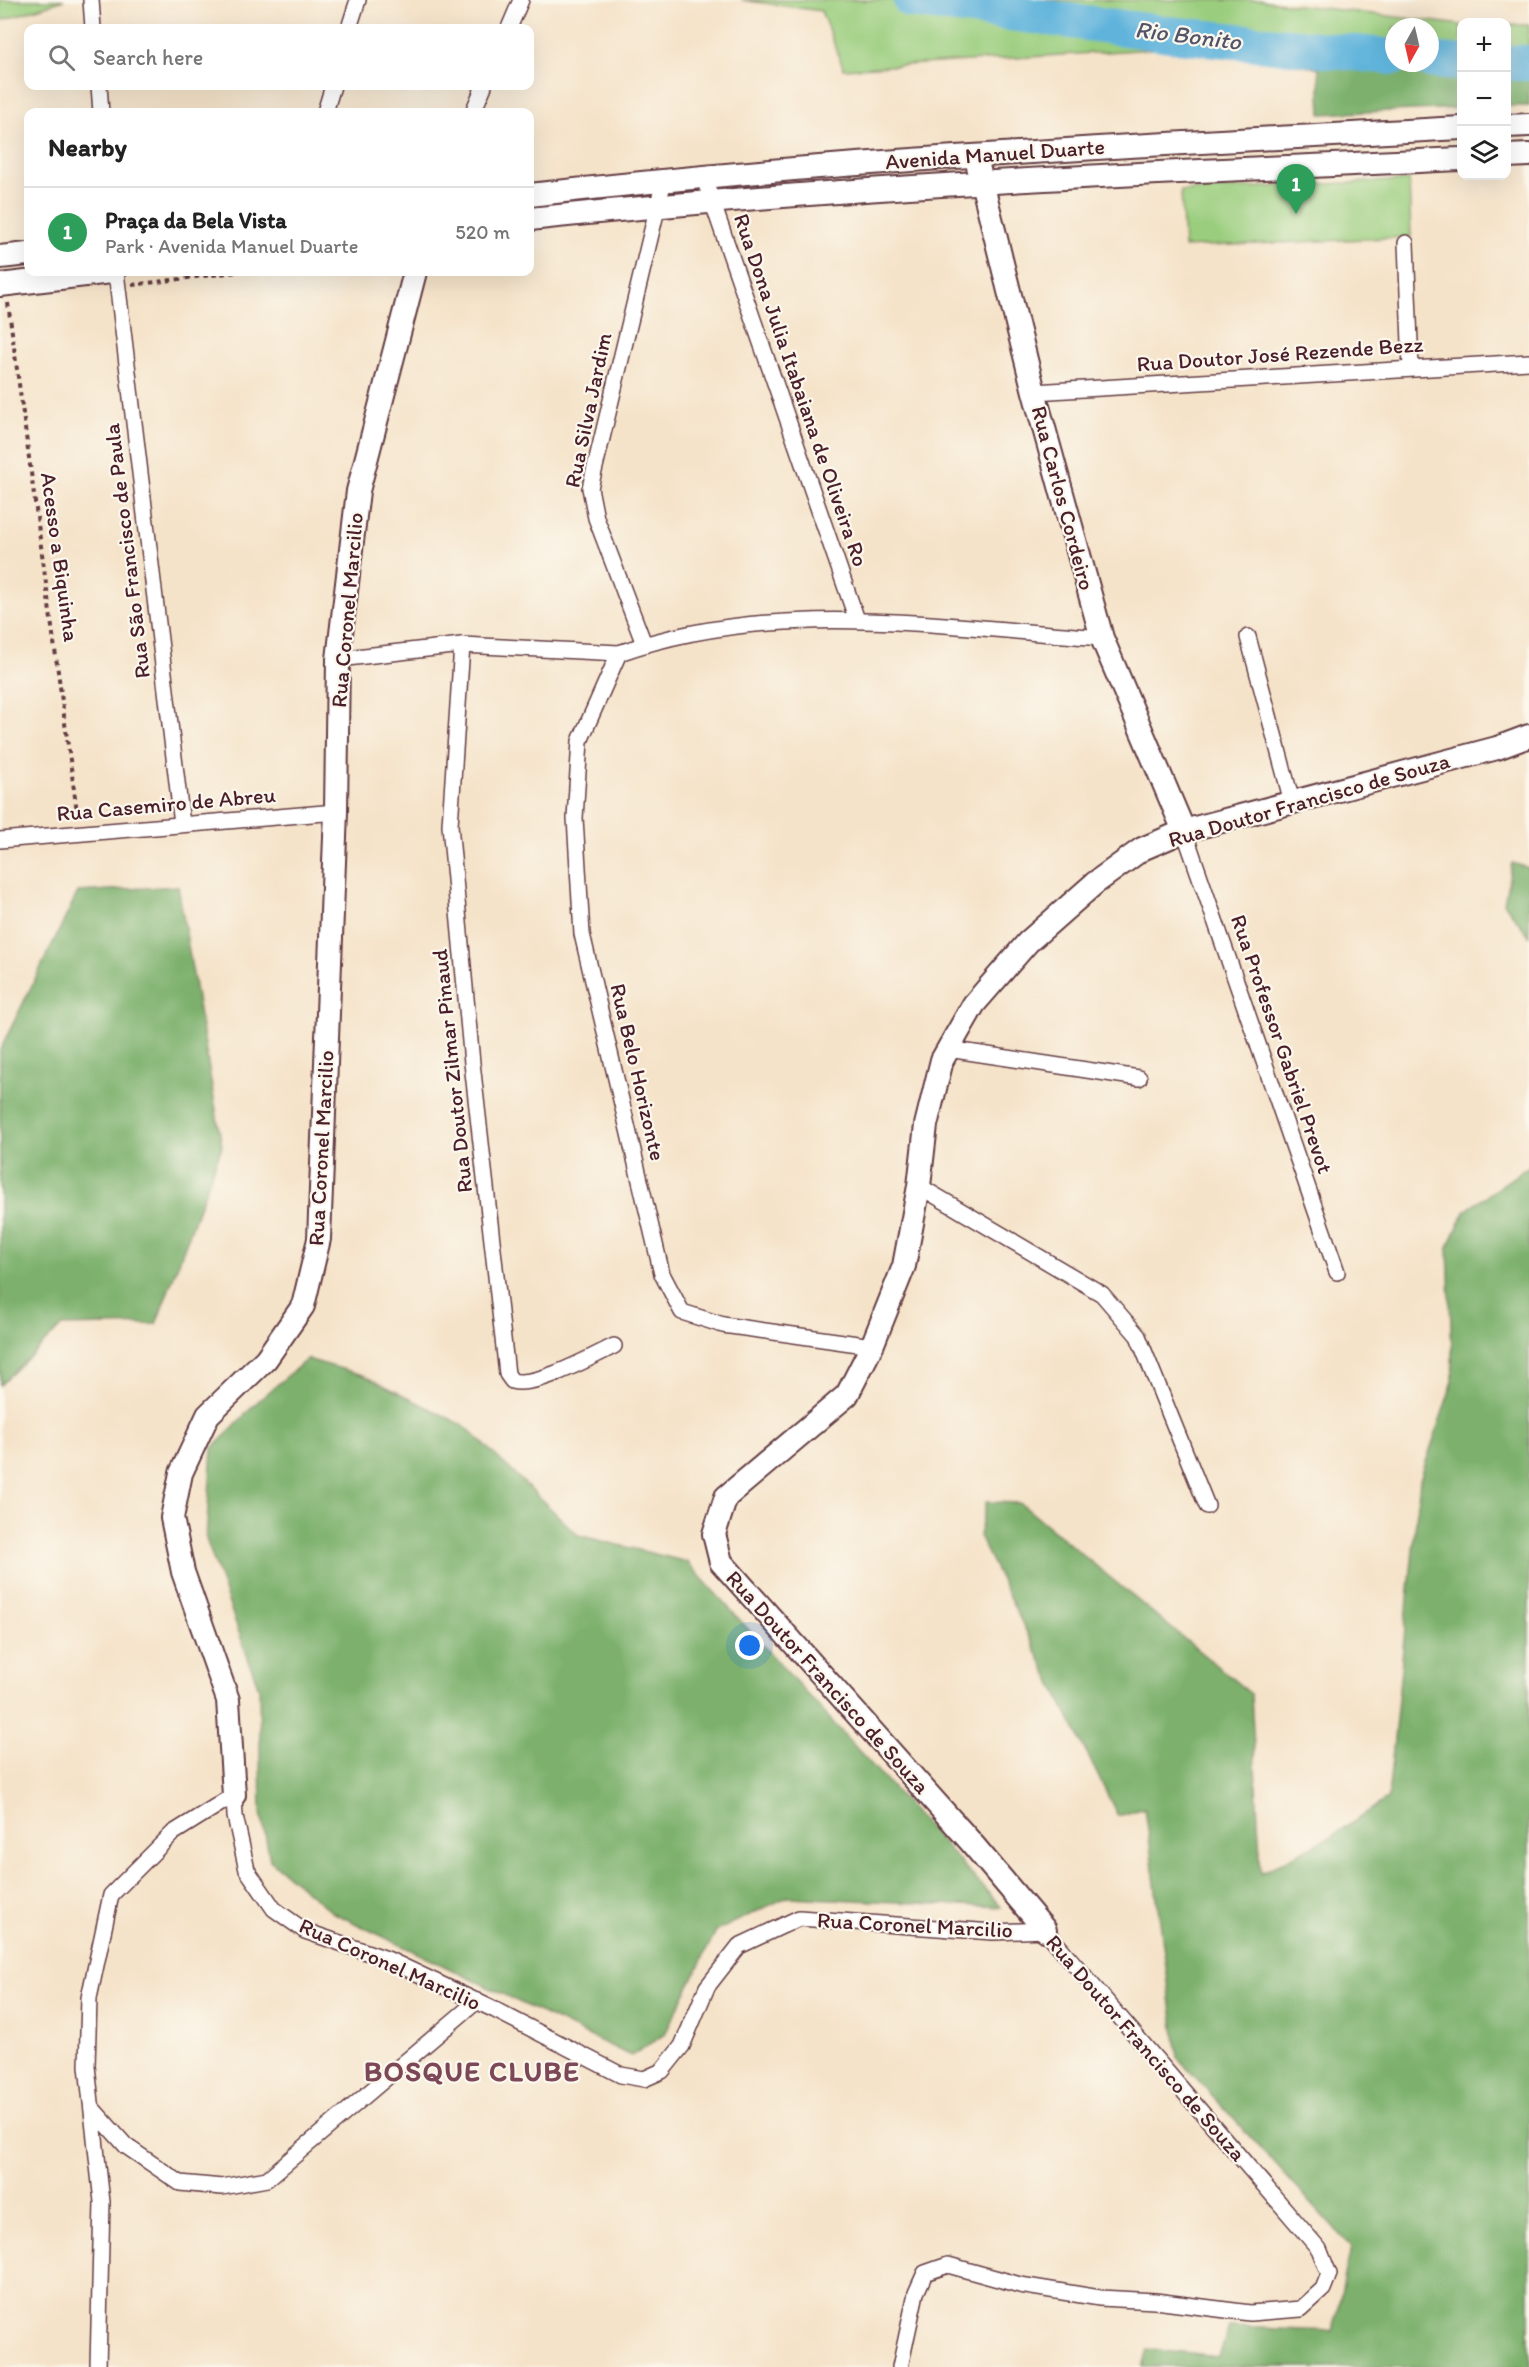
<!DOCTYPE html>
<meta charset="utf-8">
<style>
:root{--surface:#fff;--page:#f2f2f2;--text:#222;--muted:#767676;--line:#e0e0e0;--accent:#c8321e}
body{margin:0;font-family:Itim,sans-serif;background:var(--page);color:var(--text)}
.controls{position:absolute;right:18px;top:18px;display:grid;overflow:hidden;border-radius:12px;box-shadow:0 6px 24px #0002}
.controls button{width:54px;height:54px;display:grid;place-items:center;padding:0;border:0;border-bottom:2px solid var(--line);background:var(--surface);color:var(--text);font:30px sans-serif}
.compass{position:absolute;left:1385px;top:18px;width:54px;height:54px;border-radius:50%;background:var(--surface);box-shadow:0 6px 24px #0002;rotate:188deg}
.you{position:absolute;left:750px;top:1646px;width:21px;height:21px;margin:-15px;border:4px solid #fff;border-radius:50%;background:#1a73e8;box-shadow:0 0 0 9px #1a73e833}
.badge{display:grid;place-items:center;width:39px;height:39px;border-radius:50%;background:var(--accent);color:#fff;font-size:20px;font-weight:700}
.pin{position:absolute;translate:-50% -50px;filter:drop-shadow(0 2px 3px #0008)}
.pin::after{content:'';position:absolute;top:32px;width:21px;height:18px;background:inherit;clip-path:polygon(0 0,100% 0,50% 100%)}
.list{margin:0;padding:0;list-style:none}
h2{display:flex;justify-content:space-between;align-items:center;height:78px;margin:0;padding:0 24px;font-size:26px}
h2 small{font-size:20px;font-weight:400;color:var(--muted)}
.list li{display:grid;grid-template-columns:39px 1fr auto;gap:18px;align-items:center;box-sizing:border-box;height:90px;padding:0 24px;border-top:2px solid var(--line)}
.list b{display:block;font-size:22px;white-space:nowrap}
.list p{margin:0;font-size:20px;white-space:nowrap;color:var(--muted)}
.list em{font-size:20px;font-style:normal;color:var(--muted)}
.icon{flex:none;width:33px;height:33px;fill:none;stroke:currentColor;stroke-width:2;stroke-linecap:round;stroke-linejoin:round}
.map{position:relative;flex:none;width:1529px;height:2367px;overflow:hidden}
.search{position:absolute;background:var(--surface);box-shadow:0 6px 24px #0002;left:24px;top:24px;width:510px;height:66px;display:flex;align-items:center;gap:15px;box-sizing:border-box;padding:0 21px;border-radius:12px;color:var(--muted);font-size:22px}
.panel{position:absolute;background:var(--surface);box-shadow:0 6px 24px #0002;left:24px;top:108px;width:510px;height:168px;border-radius:12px}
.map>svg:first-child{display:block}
</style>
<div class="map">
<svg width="1529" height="2367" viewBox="0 0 1529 2367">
<rect width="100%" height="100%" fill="#fbf7ec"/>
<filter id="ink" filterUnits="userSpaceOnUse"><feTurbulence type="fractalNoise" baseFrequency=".0167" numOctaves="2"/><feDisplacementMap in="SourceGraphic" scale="12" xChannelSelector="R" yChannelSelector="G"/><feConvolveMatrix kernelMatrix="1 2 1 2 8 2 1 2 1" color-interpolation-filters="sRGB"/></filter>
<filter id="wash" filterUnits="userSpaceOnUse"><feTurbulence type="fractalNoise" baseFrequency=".008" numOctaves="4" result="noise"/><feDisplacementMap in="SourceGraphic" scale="24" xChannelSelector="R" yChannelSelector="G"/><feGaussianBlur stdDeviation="1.35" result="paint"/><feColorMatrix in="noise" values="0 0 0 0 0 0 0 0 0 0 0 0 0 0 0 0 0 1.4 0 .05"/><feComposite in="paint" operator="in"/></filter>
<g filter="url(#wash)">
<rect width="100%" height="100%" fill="#f5e3c9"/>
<g fill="#9acd7d" stroke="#727654" stroke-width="1.5">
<polygon points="0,0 64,0 0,21"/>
<polygon points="741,0 1259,0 1461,25 1461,62 1430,60 1430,27 1394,27 1394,57 1319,50 1319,68 1184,47 844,69 821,11"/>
<rect x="1507" y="25" width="22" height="38"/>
<polygon points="1409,180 1411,237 1184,247 1181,191"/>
</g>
<g fill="#7bb06c" stroke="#62684c" stroke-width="1.5">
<polygon points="1318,50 1394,57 1394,63 1430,63 1430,60 1461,63 1461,108 1321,114"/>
<rect x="1507" y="63" width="22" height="43"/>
<polygon points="1512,863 1529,868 1529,936 1504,903"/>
<polygon points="178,886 222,1146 156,1324 62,1326 0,1385 0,1050 78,892"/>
<polygon points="1529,1166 1529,2367 1142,2367 1147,2349 1219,2357 1229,2327 1333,2331 1351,2247 1178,2058 1145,1808 1118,1816 979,1536 986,1502 1020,1503 1251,1694 1261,1873 1330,1837 1388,1798 1420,1480 1453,1381 1448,1248 1465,1211"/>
<polygon points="307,1359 363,1375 465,1426 578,1535 687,1562 1001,1907 787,1897 716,1931 665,2034 631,2056 332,1912 270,1860 261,1813 259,1689 206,1539 212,1449 256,1403"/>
</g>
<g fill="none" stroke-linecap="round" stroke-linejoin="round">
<g stroke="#60b4dc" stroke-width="36">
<polyline points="911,0 1177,35 1394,57"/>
<polyline points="1430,60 1462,63"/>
<polyline points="1506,63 1529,63"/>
</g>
</g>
</g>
<g filter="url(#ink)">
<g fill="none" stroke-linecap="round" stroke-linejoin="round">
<defs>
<g id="street">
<polyline points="91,0 93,28"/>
<polyline points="349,28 358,0"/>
<polyline points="509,28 521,0"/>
<polyline points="99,86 101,112"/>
<polyline points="325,112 333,86"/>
<polyline points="473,112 484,86"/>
<polyline points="703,175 857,620"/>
<polyline points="1406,243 1411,368"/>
<polyline points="116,272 182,824"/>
<polyline points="1034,392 1529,362"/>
<polyline points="1248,637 1292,802"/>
<polyline points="644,644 596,518 590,488 664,180"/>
<path d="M462,645L450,825L472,1063L507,1374L512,1381C536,1388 591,1357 614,1346"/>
<polyline points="619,653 580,741 575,818 582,934 662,1274 682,1312 723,1325 872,1346"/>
<path d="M338,659L462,645L619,653C773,598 943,627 1102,638"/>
<polyline points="1184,831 1337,1272"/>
<polyline points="0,840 336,812"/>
<polyline points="948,1049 1139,1078"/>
<polyline points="919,1186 1102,1294 1138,1336 1207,1506"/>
<polyline points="92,2108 126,2146 180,2183 222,2187 267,2179 477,2001"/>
<polyline points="98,2367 102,2202 87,2066 89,1998 111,1895 173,1833 234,1795 235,1816 247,1870 274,1909 305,1931 387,1959 495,2010 621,2075 644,2079 662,2071 682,2046 707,1987 739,1946 799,1918 993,1932 1045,1930 1319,2249 1329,2274 1323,2289 1301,2309 1250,2313 1155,2301 1100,2298 1020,2285 948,2265 925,2273 916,2293 900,2367"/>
</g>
<g id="secondary">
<polyline points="1506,126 1529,125"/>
<polyline points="1506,156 1529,155"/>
<polyline points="978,166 1034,392 1102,638 1184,831"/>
<path d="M530,195C839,159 1150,145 1462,128"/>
<path d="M530,219C839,186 1150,173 1462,159"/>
<polyline points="0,257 28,254"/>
<polyline points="0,285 111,272"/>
<polyline points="234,1795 228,1700 183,1572 172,1518 181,1473 208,1415 266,1359 303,1306 319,1239 336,812 338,659 358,491 415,272"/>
<polyline points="1045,1930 970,1841 721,1562 714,1534 726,1497 847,1395 872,1346 904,1266 919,1186 926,1125 942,1060 974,1004 1028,942 1095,883 1142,849 1184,831 1497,748 1529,736"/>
</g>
</defs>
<use href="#street" stroke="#643c43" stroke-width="18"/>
<use href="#secondary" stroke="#643c43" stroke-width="26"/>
<g stroke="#643c43" stroke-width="4" stroke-dasharray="4.5 4.5" stroke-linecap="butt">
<polyline points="132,285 236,272"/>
<polyline points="8,303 78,819"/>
</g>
<use href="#street" stroke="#fff" stroke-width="15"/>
<use href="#secondary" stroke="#fff" stroke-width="22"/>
</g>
</g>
<g text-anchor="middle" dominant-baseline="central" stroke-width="4.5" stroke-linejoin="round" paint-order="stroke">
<g font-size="22" fill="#4a1f2b" stroke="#fbf7ec">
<text transform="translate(995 154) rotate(-4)">Avenida Manuel Duarte</text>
<text transform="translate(1280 354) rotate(-4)">Rua Doutor José Rezende Bezz</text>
<text transform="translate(801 390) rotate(71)">Rua Dona Julia Itabaiana de Oliveira Ro</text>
<text transform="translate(588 410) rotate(-78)">Rua Silva Jardim</text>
<text transform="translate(1063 498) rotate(75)">Rua Carlos Cordeiro</text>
<text transform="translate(127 551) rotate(-97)">Rua São Francisco de Paula</text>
<text transform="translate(60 557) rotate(82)">Acesso a Biquinha</text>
<text transform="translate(347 610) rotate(-85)">Rua Coronel Marcilio</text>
<text transform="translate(1309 800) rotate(-16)">Rua Doutor Francisco de Souza</text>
<text transform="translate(166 804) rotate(-5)">Rua Casemiro de Abreu</text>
<text transform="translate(1282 1044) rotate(71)">Rua Professor Gabriel Prevot</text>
<text transform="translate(452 1071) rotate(-96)">Rua Doutor Zilmar Pinaud</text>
<text transform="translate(638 1072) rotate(77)">Rua Belo Horizonte</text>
<text transform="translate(321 1148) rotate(-87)">Rua Coronel Marcilio</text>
<text transform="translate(828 1682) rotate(48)">Rua Doutor Francisco de Souza</text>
<text transform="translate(915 1925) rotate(3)">Rua Coronel Marcilio</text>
<text transform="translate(390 1964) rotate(24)">Rua Coronel Marcilio</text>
<text transform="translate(1146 2048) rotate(49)">Rua Doutor Francisco de Souza</text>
</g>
<g font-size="24" font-style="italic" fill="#525369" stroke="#fbf7ec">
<text transform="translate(1188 35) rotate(7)">Rio Bonito</text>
</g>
<g font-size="28" font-weight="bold" letter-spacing="1.5" fill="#7c4858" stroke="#fbf7ec">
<text x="472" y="2071">BOSQUE CLUBE</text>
</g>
</g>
</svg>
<div class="controls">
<button>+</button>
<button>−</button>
<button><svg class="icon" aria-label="layers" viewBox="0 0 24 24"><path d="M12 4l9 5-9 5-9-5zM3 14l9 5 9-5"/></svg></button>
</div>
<svg class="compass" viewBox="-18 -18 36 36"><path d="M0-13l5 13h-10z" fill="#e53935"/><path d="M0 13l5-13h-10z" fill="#767676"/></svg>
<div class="you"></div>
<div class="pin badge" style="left:1296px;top:214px;background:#2e9e5b">1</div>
<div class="search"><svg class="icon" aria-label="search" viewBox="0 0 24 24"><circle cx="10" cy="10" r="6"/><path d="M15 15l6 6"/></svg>Search here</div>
<section class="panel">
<h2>Nearby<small></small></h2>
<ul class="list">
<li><span class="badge" style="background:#2e9e5b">1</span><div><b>Praça da Bela Vista</b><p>Park · Avenida Manuel Duarte</p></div><em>520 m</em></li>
</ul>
</section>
</div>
